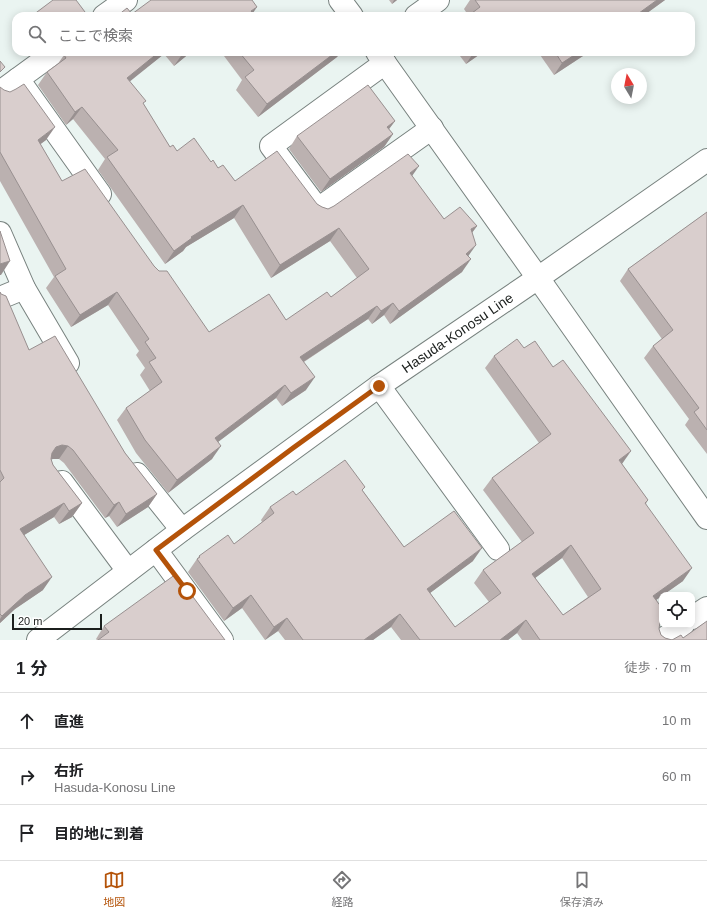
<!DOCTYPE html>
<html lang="ja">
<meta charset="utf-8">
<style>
:root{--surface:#fff;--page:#f2f2f2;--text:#202124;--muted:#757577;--line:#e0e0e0;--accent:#b45309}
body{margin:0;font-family:Helvetica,"Noto Sans JP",sans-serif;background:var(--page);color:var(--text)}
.controls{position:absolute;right:12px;bottom:12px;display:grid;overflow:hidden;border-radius:8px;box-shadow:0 2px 10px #0003}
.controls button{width:36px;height:36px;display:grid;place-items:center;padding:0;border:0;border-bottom:1px solid var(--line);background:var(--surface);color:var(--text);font:20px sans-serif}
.compass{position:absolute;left:611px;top:68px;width:36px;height:36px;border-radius:50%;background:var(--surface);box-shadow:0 2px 10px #0003;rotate:350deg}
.scale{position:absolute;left:12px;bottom:10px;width:90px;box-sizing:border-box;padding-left:4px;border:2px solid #1b1f1d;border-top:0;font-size:11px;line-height:14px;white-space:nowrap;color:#1b1f1d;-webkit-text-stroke:3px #fff;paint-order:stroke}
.stop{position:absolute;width:12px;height:12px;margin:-9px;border:3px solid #b45309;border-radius:50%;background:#fff}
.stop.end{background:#b45309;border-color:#fff;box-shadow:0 1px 4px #0008}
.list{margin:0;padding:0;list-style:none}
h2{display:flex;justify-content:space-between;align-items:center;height:52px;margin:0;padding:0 16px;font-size:17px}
h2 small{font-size:13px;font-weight:400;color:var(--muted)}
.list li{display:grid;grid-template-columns:26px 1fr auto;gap:12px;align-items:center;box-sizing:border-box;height:56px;padding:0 16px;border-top:1px solid var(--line)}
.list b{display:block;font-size:15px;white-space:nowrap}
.list p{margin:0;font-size:13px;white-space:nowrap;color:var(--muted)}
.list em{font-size:13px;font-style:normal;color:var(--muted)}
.icon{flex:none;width:22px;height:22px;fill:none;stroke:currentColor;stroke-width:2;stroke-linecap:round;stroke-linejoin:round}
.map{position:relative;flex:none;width:707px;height:640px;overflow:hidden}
.search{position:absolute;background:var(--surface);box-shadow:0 2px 10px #0003;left:12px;right:12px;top:12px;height:44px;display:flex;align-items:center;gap:10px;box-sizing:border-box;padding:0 14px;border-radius:12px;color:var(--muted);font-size:15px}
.sheet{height:220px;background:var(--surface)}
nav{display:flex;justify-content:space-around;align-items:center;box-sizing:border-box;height:56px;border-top:1px solid var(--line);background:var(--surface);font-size:11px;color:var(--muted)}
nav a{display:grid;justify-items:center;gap:2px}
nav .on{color:var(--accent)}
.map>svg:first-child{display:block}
</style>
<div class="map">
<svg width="707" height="640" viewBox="0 0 707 640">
<rect width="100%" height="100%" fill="#eaf4f1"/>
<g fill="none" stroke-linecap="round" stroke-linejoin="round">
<defs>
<g id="street">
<polyline points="104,16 126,0"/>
<polyline points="416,16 438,0"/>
<polyline points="385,63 271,146 318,209 432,128"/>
<polyline points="18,79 100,194"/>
<polyline points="0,92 55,52"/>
<polyline points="0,233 24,288 68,363"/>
<polyline points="0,298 24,288"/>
<polyline points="379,386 498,549"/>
<polyline points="137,474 182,530"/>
<polyline points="62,482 128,571"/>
<polyline points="156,550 222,640"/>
<polyline points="692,618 707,608"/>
<polyline points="662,640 683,625"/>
</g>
<g id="secondary">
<polyline points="340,0 352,16"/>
<polyline points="377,52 538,278 707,518"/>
<path id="s1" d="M38,640L182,530L379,386L538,278L707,160"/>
</g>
</defs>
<use href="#street" stroke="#78827f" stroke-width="24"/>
<use href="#secondary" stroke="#78827f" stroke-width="24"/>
<use href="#street" stroke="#fff" stroke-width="22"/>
<use href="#secondary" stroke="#fff" stroke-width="22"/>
</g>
<g fill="#bbb1b0" fill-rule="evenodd">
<polygon points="389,0 397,0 392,4"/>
<polygon points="470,0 665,0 643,16 468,16 468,15 464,9"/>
<polygon points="67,52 191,52 174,66 164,54 129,81 170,147 177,151 211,162 218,168 235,181 317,204 322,207 328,209 412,176 444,219 477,226 472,233 468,256 462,272 390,324 384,315 372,324 368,319 304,362 306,390 282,406 276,398 218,442 212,459 168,493 136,453 117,420 126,408 150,391 140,375 145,368 136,355 139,351 108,305 71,327 46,288 54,277 0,181 0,87 46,140 40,144 62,181 154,266 209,332 286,320 331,297 357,278 330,241 271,278 234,218 186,247 183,251 165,264 98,170 105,159 73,119 66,125 38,85 47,72 57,65 64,55"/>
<polygon points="221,52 341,52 337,57 258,117 236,90 242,80"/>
<polygon points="457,52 483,52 466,64"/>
<polygon points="538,52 589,52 554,75"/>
<polygon points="395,121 389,129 393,134 384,147 321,192 289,149 297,136"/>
<polygon points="707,212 707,454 685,425 689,419 644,358 653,346 662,339 620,281 628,269"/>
<polygon points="0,292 29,350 125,453 157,494 148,507 117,527 109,516 105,518 64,463 59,459 51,459 53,465 82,503 72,517 59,524 54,517 24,535 43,590 15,609 0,623"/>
<path d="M524,348L622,464L648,500L646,504L683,581L656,600L662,608V622L659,626V629L661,635L665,638L672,640L683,638L707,640H522L517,633L508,640H401L391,627L373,640H285L278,631L265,640L242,608L224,621L188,572L199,556L234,544L262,522L261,520L270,507L296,495L363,491L404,547L473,561L430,593L455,627L489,602L474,583L483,570L522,542L483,490L492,478L539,443L485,368L494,356ZM562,558L588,597L563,615L535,578Z"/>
<polygon points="104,626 225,640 97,640 96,639"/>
</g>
<g fill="#989090">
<polygon points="394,0 397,0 392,4"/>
<polygon points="657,0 665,0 643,16 635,16"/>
<polygon points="257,7 251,16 251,11"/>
<polygon points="159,52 166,52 164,54 118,91 127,78"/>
<polygon points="184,52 191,52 174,66 183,53"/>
<polygon points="336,52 341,52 337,57 258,117 267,104"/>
<polygon points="474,52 483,52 466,64"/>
<polygon points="579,52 589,52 554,75 562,63"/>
<polygon points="82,107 73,119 66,125 75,112"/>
<polygon points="395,121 386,133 387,127"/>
<polygon points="55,127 46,140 29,153 38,140"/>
<polygon points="393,134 384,147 321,192 330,179"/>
<polygon points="419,166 410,179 410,173"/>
<polygon points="243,205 234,218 186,247 183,251 165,264 174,251 191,237"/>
<polygon points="477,226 468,238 471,229"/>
<polygon points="339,228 330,241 271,278 280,265"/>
<polygon points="476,245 467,258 466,254"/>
<polygon points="471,259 462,272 390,324 399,311"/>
<polygon points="10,261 1,275 0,275 0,264"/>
<polygon points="117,292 108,305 71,327 80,315"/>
<polygon points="393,303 384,315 372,324 381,311"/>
<polygon points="377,306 368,319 291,370 300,357"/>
<polygon points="315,377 306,390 282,406 291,393"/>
<polygon points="285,385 276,398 206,451 215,438"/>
<polygon points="62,445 68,446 59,459 53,459 47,461 56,447"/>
<polygon points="221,446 212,459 168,493 177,480"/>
<polygon points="631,451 622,464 619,460"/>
<polygon points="157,494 148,507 117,527 126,514"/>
<polygon points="119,502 109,516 105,518 114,505"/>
<polygon points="64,503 54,517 11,543 20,529"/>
<polygon points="82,503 72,517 59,524 69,511"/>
<polygon points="571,545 562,558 523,587 532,574"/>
<polygon points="482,548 473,561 418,602 427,589"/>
<polygon points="692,568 683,581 663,595 662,595 662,596 644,608 653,596"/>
<polygon points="52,577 43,590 15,609 0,623 0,619 2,616 25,595"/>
<polygon points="251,595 242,608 224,621 233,608"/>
<polygon points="400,614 391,627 373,640 364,640"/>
<polygon points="287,618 278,631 265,640 274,627"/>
<polygon points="526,620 517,633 508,640 500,640"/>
</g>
<g fill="#d9cecd" stroke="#989090" fill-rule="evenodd">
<polygon points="53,0 76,0 88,16 34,16 33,15"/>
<polygon points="151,0 252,0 257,7 251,11 255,16 117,16 127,8 132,14"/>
<polygon points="475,0 657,0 635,16 530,16 529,14 526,16 468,16 480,7"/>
<polygon points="67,52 159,52 127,78 146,101 143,103 170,147 173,145 177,151 194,138 211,162 213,160 218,168 223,165 235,181 277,151 317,204 322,207 328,209 334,206 408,154 419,166 410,173 444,219 460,207 477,226 471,229 476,245 466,254 471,259 399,311 393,303 381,311 377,306 300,357 315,377 291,393 285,385 215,438 221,446 177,480 145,440 126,408 162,382 149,362 156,358 145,342 149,339 117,292 80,315 55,276 66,269 0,152 0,87 4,90 10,92 16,89 24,84 55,127 38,140 62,181 85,169 154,266 159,271 167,271 209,332 269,294 286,320 327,292 331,297 369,269 339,228 280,265 243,205 191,237 192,238 174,251 107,157 118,150 82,107 75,112 47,72 66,58 64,55"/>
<polygon points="239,52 336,52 267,104 245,77 254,70"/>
<polygon points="555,52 579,52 562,63"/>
<polygon points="0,61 5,67 0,72"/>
<polygon points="368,85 395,121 387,127 393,134 330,179 297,136"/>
<polygon points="707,212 707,430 694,412 699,408 653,346 673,330 628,269"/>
<polygon points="0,231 10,261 0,264"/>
<polygon points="0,292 1,294 6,296 29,350 55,336 125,453 157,494 126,514 119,502 114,505 73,450 68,446 62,445 56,447 52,453 51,459 53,465 82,503 69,511 64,503 20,529 52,577 25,595 2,616 0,614 0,482 4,478 0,470"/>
<path d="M517,339L524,348L535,341L553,367L563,360L631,451L619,460L648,500L645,503L692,568L653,596L662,608V620L660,622L659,629L661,635L665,638L672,640L681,635L683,638L707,621V640H540L526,620L500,640H420L400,614L364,640H303L287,618L274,627L251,595L233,608L197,559L200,557L199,556L228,535L234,544L274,513L270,507L293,491L296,495L345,460L365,487L362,490L404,547L454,511L482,548L427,589L455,627L501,593L483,570L534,533L492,478L551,434L494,356ZM571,545L601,589L563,615L532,574Z"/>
<polygon points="176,574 225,640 98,640 109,632 104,626"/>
</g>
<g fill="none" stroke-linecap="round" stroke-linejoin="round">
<polyline stroke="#b45309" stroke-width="5" points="187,591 156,550 293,448 379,386"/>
</g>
<g text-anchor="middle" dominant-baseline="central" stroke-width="3" stroke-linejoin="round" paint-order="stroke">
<g font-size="14" fill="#1b1f1d" stroke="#fff">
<text stroke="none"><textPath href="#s1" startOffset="520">Hasuda-Konosu Line</textPath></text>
</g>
</g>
</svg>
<div class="controls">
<button><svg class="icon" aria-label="locate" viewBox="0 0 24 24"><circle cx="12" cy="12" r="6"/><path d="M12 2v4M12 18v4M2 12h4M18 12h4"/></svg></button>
</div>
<svg class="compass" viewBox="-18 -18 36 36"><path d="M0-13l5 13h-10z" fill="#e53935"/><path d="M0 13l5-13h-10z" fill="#757577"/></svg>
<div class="scale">20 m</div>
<div class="stop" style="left:187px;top:591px"></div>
<div class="stop end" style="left:379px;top:386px"></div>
<div class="search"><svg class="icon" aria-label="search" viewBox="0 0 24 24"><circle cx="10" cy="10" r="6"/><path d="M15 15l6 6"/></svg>ここで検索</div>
</div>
<section class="sheet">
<h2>1 分<small>徒歩 · 70 m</small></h2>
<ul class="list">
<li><svg class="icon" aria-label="ahead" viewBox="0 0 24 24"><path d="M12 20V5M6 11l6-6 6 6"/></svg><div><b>直進</b></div><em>10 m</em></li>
<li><svg class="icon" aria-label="right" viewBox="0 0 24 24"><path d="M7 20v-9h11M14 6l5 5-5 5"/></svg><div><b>右折</b><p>Hasuda-Konosu Line</p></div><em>60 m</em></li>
<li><svg class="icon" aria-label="arrive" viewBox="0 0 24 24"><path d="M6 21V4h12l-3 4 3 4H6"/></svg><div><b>目的地に到着</b></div></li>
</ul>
</section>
<nav>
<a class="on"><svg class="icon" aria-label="map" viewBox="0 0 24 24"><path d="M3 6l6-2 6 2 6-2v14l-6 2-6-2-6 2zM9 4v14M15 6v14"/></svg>地図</a>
<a><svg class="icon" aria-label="directions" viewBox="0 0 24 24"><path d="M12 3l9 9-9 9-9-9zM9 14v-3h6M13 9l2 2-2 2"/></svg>経路</a>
<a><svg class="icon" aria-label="saved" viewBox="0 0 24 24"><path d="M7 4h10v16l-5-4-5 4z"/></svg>保存済み</a>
</nav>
